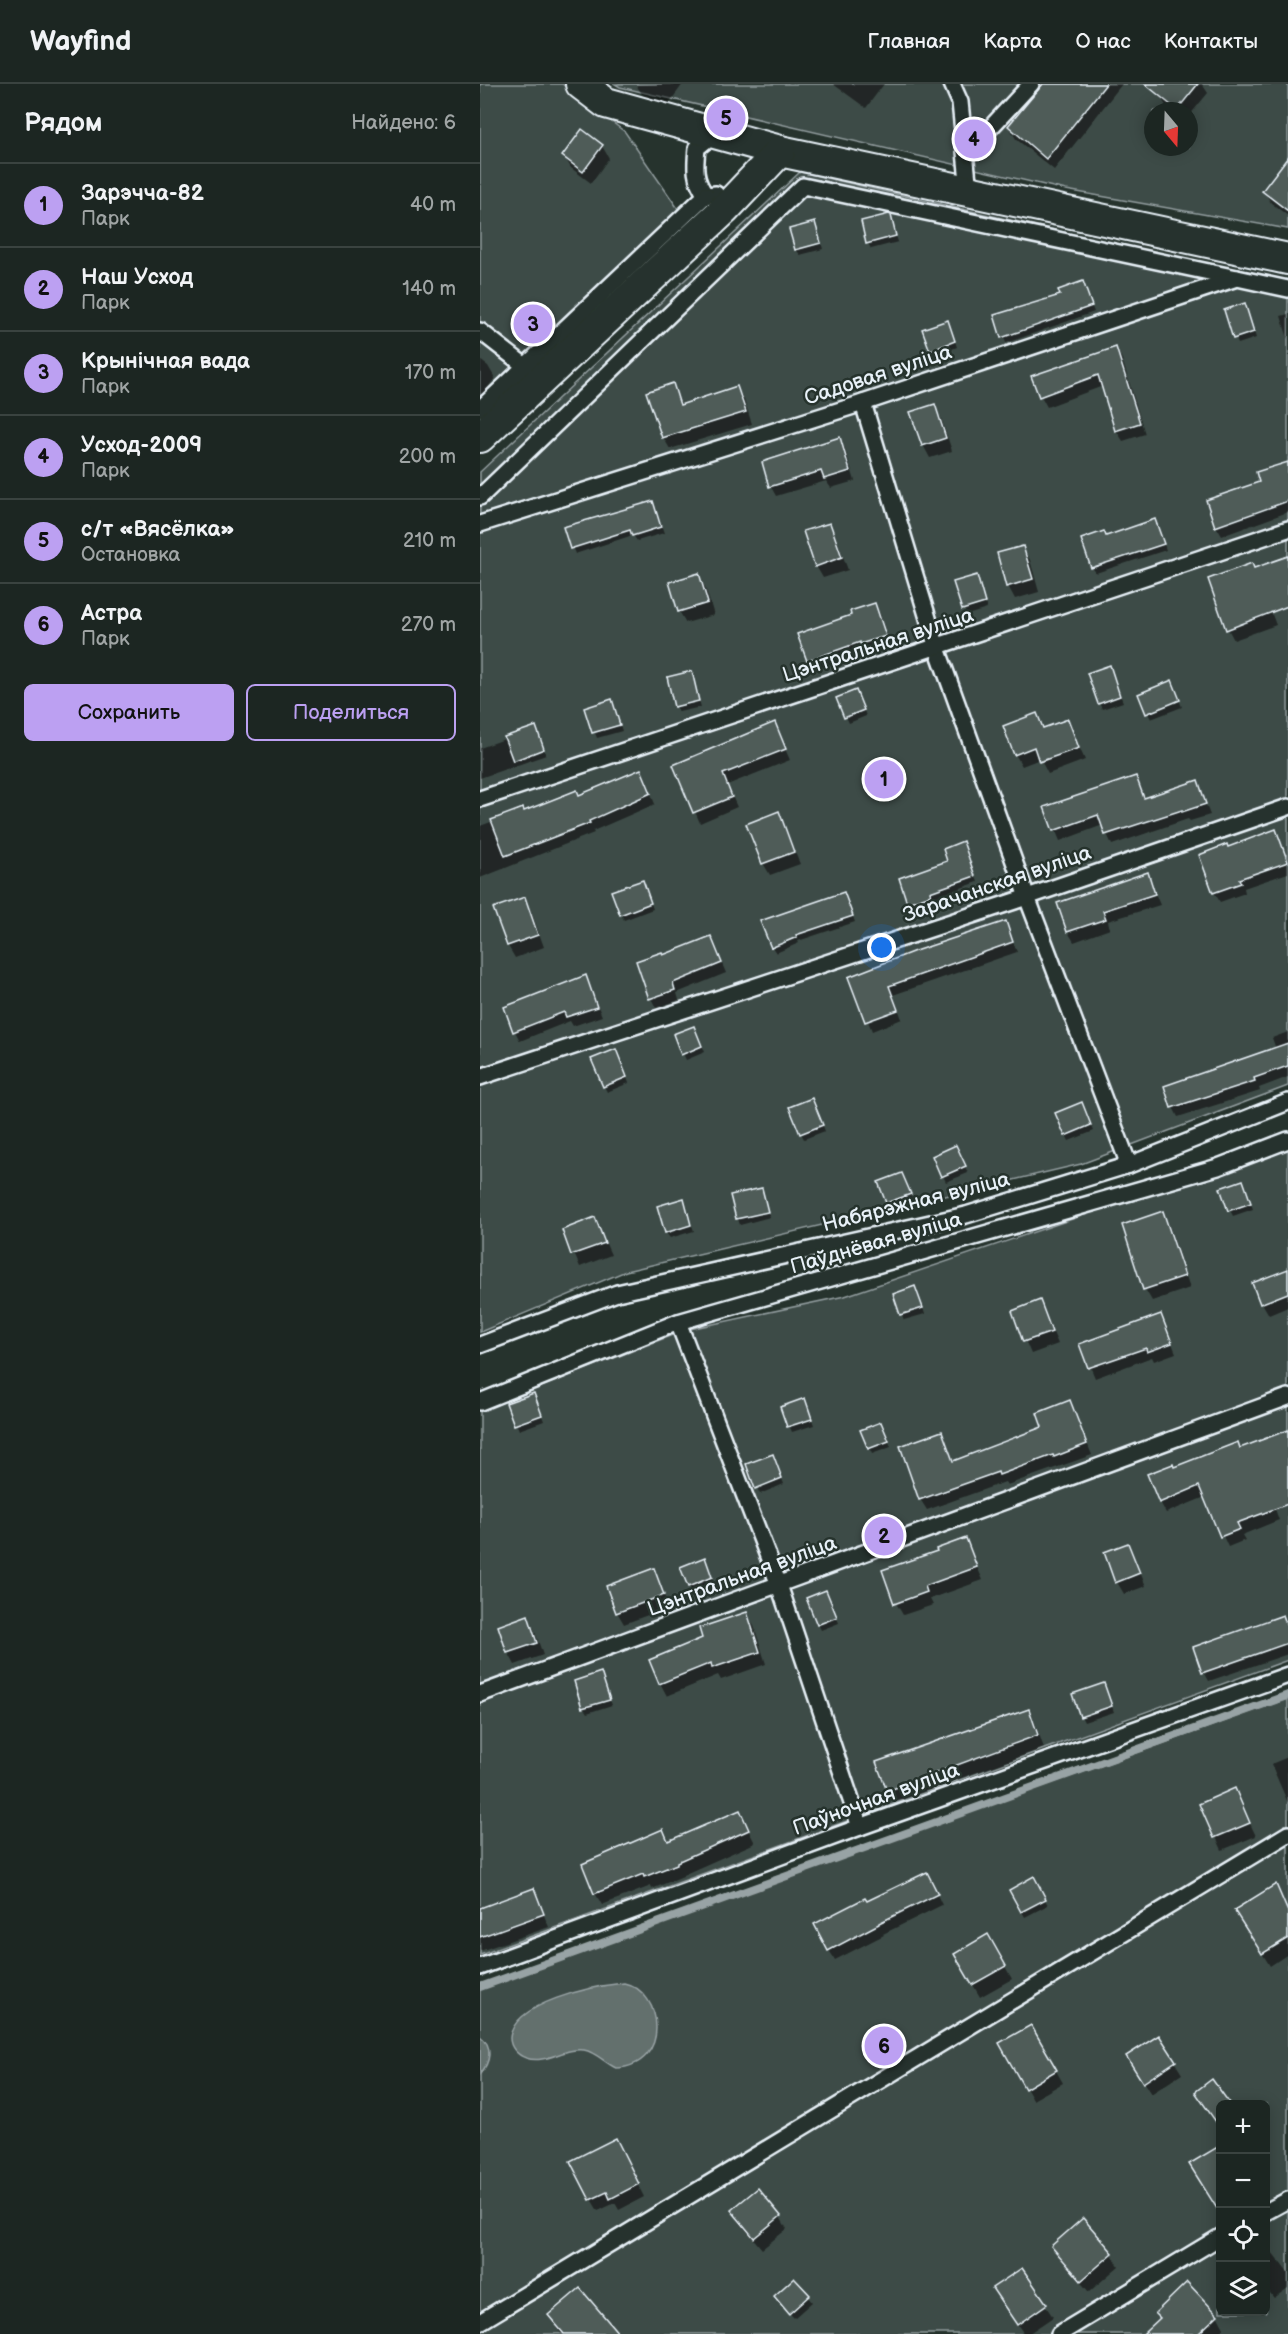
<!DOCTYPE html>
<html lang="ru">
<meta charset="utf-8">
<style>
:root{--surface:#1c2622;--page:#29322f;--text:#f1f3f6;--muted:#a0a5a5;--line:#3a4340;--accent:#bca0f2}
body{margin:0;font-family:"Balsamiq Sans",sans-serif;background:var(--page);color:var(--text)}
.controls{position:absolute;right:18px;bottom:18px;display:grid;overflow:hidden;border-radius:9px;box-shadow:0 3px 15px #0003}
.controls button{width:54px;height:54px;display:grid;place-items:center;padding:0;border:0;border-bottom:2px solid var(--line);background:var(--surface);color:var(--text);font:30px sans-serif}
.compass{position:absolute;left:664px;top:18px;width:54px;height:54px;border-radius:50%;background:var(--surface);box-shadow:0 3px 15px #0003;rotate:161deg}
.you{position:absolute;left:402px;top:864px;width:21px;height:21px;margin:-15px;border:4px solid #fff;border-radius:50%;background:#1a73e8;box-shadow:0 0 0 9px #1a73e833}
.badge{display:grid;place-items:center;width:39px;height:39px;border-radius:50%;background:var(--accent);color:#111;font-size:20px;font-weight:700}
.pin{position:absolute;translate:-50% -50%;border:3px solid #fff;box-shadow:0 2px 6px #0006}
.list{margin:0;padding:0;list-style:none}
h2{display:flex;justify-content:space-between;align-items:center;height:78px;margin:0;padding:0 24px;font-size:26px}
h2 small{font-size:20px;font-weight:400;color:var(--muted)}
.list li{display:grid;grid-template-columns:39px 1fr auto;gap:18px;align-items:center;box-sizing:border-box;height:84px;padding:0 24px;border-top:2px solid var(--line)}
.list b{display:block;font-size:22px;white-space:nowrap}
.list p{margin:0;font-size:20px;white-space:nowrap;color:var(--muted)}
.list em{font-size:20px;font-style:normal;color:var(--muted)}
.actions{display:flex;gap:12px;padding:18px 24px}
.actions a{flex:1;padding:14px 0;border:2px solid var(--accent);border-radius:9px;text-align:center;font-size:21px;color:var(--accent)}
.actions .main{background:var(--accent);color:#111}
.icon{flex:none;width:33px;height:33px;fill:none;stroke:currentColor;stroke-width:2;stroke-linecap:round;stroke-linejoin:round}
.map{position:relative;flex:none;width:808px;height:2250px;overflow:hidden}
header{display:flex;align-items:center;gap:36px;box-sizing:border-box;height:84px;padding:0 30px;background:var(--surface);border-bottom:2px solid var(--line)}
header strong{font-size:28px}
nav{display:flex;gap:33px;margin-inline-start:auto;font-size:21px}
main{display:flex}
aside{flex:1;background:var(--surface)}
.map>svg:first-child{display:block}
</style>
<header>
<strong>Wayfind</strong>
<nav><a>Главная</a><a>Карта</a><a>О нас</a><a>Контакты</a></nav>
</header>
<main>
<aside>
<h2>Рядом<small>Найдено: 6</small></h2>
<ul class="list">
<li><span class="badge">1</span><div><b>Зарэчча-82</b><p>Парк</p></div><em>40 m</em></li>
<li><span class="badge">2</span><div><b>Наш Усход</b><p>Парк</p></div><em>140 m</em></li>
<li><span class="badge">3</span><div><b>Крынічная вада</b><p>Парк</p></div><em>170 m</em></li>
<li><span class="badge">4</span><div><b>Усход-2009</b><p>Парк</p></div><em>200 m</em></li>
<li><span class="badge">5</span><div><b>с/т «Вясёлка»</b><p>Остановка</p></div><em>210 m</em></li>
<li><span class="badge">6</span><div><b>Астра</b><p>Парк</p></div><em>270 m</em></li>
</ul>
<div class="actions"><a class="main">Сохранить</a><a>Поделиться</a></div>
</aside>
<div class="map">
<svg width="808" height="2250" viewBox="0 0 808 2250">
<rect width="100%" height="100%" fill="#26332d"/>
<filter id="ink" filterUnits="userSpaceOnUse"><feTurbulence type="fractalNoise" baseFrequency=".0167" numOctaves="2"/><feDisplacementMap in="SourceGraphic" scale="12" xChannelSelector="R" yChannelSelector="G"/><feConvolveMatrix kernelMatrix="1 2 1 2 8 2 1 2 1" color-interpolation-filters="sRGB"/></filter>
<g filter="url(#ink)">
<g fill="#3e4b47" stroke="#939ea0" stroke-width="1.5" fill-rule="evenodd">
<polygon points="0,0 82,0 145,48 210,142 0,339"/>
<path d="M135,0H808V145L586,106L140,3ZM673,27H709V63H673Z"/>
<polygon points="320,88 808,199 808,1002 601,1080 146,1187 0,1248 0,388"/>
<polygon points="808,1062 808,1576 0,1871 0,1327 205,1246 365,1212"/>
<path d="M808,1615V2250H0V1903ZM740,2020H786V2228H740Z"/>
</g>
<g fill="#636f6d" stroke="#98a3a5" stroke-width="1.5">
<path d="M144,1899C184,1907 192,1982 136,1984C125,1979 116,1968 104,1966C84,1963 66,1981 46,1974C37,1971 30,1963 30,1954C33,1918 114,1902 144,1899Z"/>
<path d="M0,1952C14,1962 10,1979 0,1990Z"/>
</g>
<g fill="#0007">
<polygon points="203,0 184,26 164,13 156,1"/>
<polygon points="353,0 404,0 386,24"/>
<polygon points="576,0 642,0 574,86 536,55 529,43"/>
<polygon points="686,0 722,0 728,9 709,32 709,27 692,27 686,22 679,10"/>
<polygon points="102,47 122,62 129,74 111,99 91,84 84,72"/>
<polygon points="808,90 808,132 791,119 784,107"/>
<polygon points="410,132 418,158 391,165 388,159"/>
<polygon points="335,139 343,165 320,171 316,165"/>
<polygon points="602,199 614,228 526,259 516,232 582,212"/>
<polygon points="767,226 776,254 758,260 745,227"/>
<polygon points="808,230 808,255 801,232"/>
<polygon points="470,243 477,263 455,272 451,266"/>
<polygon points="636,264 642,275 665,350 643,357 636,346 623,302 567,323 561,312"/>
<polygon points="0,276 8,282 15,294 0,314"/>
<polygon points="193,301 202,322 257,303 264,316 272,340 190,365 183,353"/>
<polygon points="454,322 461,334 472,367 450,374 443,361"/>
<polygon points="360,355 365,365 375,397 351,404 346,397 296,412 291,403 283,379"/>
<polygon points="808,386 808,428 742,452 736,442"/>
<polygon points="173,418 184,449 157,457 153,451 95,470 85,444"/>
<polygon points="349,440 356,453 368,486 343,494 336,482"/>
<polygon points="678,443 686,466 616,489 612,483 626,454"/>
<polygon points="543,464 550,476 559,508 535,515 528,502"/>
<polygon points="808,473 808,522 791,528 796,541 754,556 748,545 774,485"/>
<polygon points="218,490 225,503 234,531 206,539 199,527"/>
<polygon points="496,493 507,525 487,531 484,525"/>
<polygon points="395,521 400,530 410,561 387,569 386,567 333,586 319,551 373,532"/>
<polygon points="629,583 643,618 622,625 619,619"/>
<polygon points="211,588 221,623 199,628 196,622"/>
<polygon points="694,604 702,623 671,635 668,629"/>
<polygon points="379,613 386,632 369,639 358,615"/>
<polygon points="132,617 142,647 117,654 106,625"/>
<polygon points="557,631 564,645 587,636 605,676 568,690 560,675 542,682 535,670"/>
<polygon points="294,640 310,676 247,701 257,723 220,739 195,681"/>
<polygon points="55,644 66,671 0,694 0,664"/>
<polygon points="655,693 665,715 717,698 730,731 710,737 708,735 632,761 623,741 580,757 566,724"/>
<polygon points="166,697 175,720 113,747 114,749 0,794 0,742 43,726 44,728"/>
<polygon points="298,729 320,780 290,791 283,779"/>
<polygon points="796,747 808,776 808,789 764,804 765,809 740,818 734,808 748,765"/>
<polygon points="483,759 498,798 452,814 453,817 432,824 428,818 469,778"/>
<polygon points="667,790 680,821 628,837 630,845 594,858 588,848"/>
<polygon points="165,803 173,825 144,836 141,830"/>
<polygon points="364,809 375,838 318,857 319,859 296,869 292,863"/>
<polygon points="44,814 51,827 64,863 35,874 28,862 15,825"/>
<polygon points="525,838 537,868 413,911 422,935 392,947 370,894"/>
<polygon points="231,854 246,889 197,909 199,916 176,924 171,914"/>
<polygon points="105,892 122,932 93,942 90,937 40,957 35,947 77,902"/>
<polygon points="808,948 808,993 779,1004 780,1007 698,1033 693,1023 796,965 792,954"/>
<polygon points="217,949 225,968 206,976 195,951"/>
<polygon points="138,972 149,999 127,1008 124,1002"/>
<polygon points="334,1021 345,1047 324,1055 321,1049"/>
<polygon points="604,1025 614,1047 589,1057 586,1051"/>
<polygon points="478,1068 488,1089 466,1098 454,1073"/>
<polygon points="425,1096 433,1116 411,1125 400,1099"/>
<polygon points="765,1103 773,1125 753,1132 750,1126"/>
<polygon points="281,1105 290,1133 260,1141 251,1112"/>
<polygon points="203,1116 214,1147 190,1154 186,1149"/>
<polygon points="682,1129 689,1141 710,1204 672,1217 665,1205"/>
<polygon points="115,1135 131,1171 100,1183 84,1147"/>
<polygon points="808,1186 808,1223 789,1231 782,1219"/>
<polygon points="438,1210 445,1230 424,1236 414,1211"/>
<polygon points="560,1218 578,1260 551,1270 533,1228"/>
<polygon points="681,1232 696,1269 674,1277 672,1273 615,1294 601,1261"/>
<polygon points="54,1311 64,1337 39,1346 28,1320"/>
<polygon points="325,1316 334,1341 312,1348 302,1324"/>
<polygon points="590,1317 612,1371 527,1401 525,1398 447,1426 440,1415 462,1349 474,1378 564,1343"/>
<polygon points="404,1345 411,1363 392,1370 382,1347"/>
<polygon points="808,1348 808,1404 790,1411 799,1436 762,1451 765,1456 748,1463 725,1413 686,1429 680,1418 694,1385 761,1366"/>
<polygon points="295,1377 304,1400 280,1410 277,1404"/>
<polygon points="485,1456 503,1496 450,1515 453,1521 423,1531 416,1519 459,1468"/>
<polygon points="648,1461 666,1502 644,1510 637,1498"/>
<polygon points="227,1481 234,1499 212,1508 209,1502"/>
<polygon points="173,1486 189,1523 144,1540 137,1528"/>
<polygon points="349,1514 359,1539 341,1546 338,1540"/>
<polygon points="266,1530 274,1542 286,1580 241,1596 238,1591 187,1612 180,1599 224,1555"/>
<polygon points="47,1533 54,1545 63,1571 35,1581 28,1568"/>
<polygon points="803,1533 808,1543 808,1570 729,1597 724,1588"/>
<polygon points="120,1590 132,1621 107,1629 103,1623"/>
<polygon points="624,1600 634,1628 604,1638 601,1632"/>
<polygon points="548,1626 555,1639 564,1664 415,1718 408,1706"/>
<polygon points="808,1673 808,1719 791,1680"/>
<polygon points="754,1706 776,1752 742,1766 721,1720"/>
<polygon points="259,1728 275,1759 203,1791 203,1792 172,1805 171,1802 122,1821 115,1809 183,1747 189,1758"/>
<polygon points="553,1795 568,1821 545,1833 531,1807"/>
<polygon points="452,1800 462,1821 403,1850 404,1851 355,1876 349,1866 387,1819"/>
<polygon points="795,1802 808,1827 808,1870 790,1882 763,1839"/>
<polygon points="53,1806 69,1843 0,1867 0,1821 4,1824"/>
<polygon points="508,1852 532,1895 500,1913 476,1871"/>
<polygon points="551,1943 583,1999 553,2016 521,1960"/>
<polygon points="679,1953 702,1990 671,2010 655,1985"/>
<polygon points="142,2069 164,2113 139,2126 135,2119 118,2127 111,2115"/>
<polygon points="253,2127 300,2133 307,2145 282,2165 260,2139"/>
<polygon points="603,2136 632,2170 639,2182 609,2208 580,2174 573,2162"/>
<polygon points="789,2164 808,2189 808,2204 794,2214 786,2204 786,2167"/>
<polygon points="542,2186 573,2233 548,2250 544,2250 521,2217"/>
<polygon points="314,2196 332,2218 314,2234 299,2218"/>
<polygon points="677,2229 737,2231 744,2244 737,2250 671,2250 681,2236"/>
<polygon points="70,2231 137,2250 81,2250"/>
</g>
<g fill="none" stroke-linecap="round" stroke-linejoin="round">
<polyline stroke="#98a3a5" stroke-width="8" points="0,1903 808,1611"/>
</g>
<g fill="#505c59" stroke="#e8f1f8" stroke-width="1.5">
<polygon points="563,0 626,0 566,75 528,42"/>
<polygon points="665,0 718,0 697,26"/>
<polygon points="102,45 123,61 103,88 82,72"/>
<polygon points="808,73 808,127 782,107"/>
<polygon points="409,130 411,131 416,152 386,160 381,137"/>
<polygon points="335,138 341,159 315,166 309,145"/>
<polygon points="603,197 612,222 521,254 514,231 580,211 578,206"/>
<polygon points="765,219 774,248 753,255 744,226"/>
<polygon points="468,236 475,257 450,267 442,245"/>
<polygon points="636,263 660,339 635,347 618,291 559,313 551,292"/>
<polygon points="193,299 200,321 257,302 266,328 182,354 166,308"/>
<polygon points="455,320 466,354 442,362 430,328"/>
<polygon points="360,353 370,387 344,395 341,387 289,403 282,378"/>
<polygon points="808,378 808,417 735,443 726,416 779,398 776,388"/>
<polygon points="173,417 181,443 152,452 150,446 90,465 83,443"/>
<polygon points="675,435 684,460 611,484 601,455 624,447 626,452"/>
<polygon points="350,439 362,473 335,483 323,447"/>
<polygon points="543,462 553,495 526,503 517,469"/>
<polygon points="808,472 808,522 746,546 728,495 772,479 774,484"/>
<polygon points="219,489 228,519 198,528 189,498"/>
<polygon points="497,491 505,519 482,526 473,498"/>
<polygon points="395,519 406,552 380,560 380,558 327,577 317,550 371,531 370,527"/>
<polygon points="630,581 640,612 618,620 607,589"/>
<polygon points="212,587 219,617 194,623 187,593"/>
<polygon points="692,596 700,616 666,630 658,610"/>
<polygon points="376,606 384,626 364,634 356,614"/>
<polygon points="132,615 140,641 112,649 104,624"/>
<polygon points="557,629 563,644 588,635 599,664 559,678 554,663 534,671 523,642"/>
<polygon points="295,638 306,665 243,690 252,713 213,729 193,681"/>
<polygon points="56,642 64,665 33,677 24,653"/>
<polygon points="161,685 171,709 109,737 110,739 25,772 11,736 43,724 44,727 97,706 99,711"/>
<polygon points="656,692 664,714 718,696 726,720 702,728 702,726 625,751 618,731 573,747 564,723"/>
<polygon points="299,727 314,768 282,780 266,740"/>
<polygon points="796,745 808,778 759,795 761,799 733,809 719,771 747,760 748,763"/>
<polygon points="483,757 495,792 450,808 451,811 427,819 419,794 467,777 463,765"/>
<polygon points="668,788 675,810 623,827 626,835 587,848 577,819"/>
<polygon points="163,796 171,819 140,831 131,807"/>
<polygon points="364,808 373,832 316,851 317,853 291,864 280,837"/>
<polygon points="45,813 58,851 27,862 13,824"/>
<polygon points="526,837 533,858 409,902 418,926 385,938 368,893 435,867"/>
<polygon points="231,852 242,879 193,899 195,906 169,915 156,877 182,868 183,871"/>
<polygon points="106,891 117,923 86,933 84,928 33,948 24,923"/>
<polygon points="214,942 222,962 201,971 193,950"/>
<polygon points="808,959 808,982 774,994 775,997 691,1024 684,1002"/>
<polygon points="136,965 147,993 123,1003 111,975"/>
<polygon points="332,1014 343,1041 320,1050 309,1023"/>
<polygon points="602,1018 611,1041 585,1052 575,1029"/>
<polygon points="476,1061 486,1082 461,1093 452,1072"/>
<polygon points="422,1089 431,1110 406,1119 398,1098"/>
<polygon points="763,1096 771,1119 748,1127 740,1104"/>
<polygon points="282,1104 288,1128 256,1135 250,1111"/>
<polygon points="204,1114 211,1141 185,1149 177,1122"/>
<polygon points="683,1127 705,1192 663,1206 642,1141"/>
<polygon points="115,1133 125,1159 91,1171 82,1146"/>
<polygon points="808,1185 808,1209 780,1220 772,1199"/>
<polygon points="435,1202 443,1224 420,1231 413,1210"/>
<polygon points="560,1216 572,1248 543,1258 532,1227"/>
<polygon points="681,1230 692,1259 667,1268 666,1264 608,1284 599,1260"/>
<polygon points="54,1309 62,1331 34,1341 26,1319"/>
<polygon points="325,1314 332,1335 307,1343 300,1323"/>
<polygon points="590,1316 607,1360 574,1373 573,1371 519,1391 518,1388 439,1416 420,1362 462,1347 473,1377 562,1343 557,1329"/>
<polygon points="401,1338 409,1357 388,1365 380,1346"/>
<polygon points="808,1346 808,1420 757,1439 760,1445 740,1453 719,1402 679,1419 667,1390 693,1380 694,1383 758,1358 760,1364"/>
<polygon points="293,1370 302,1394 275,1405 266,1380"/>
<polygon points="486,1454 497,1483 445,1502 447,1508 414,1520 402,1486 457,1467 456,1465"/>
<polygon points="648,1459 660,1489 635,1499 624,1468"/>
<polygon points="225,1473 232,1493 208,1503 200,1483"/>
<polygon points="174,1484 184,1511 136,1529 126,1502"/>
<polygon points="346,1506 357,1533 337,1541 326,1514"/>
<polygon points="267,1528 280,1568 232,1584 231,1579 179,1600 169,1576 222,1554 219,1544"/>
<polygon points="48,1531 57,1559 27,1569 18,1542"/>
<polygon points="803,1531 808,1545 808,1559 722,1589 713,1563"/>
<polygon points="121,1588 130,1616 102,1624 94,1597"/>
<polygon points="624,1599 632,1622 600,1633 592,1610"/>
<polygon points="549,1625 558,1651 407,1707 396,1678"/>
<polygon points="755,1704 770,1739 734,1754 719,1720"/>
<polygon points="260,1726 269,1746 197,1778 197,1780 164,1793 163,1790 114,1810 102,1780 183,1745 188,1757"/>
<polygon points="447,1788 458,1810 399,1839 399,1840 348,1867 334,1840 385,1814 387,1817"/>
<polygon points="554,1792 566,1815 541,1828 529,1806"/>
<polygon points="796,1800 808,1828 808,1854 782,1870 754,1826"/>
<polygon points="54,1804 64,1830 0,1853 0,1824"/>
<polygon points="508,1850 526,1882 492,1901 474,1870"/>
<polygon points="551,1941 577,1986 545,2005 519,1959"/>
<polygon points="679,1951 696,1977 663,1999 646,1972"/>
<polygon points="732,1995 750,2020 741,2020 741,2045 715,2008"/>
<polygon points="136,2054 159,2100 130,2115 127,2108 110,2116 90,2077"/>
<polygon points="741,2061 741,2131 709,2080"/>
<polygon points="278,2104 301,2132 274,2154 251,2126"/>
<polygon points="603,2134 633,2169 601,2197 571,2162"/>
<polygon points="542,2184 567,2220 537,2241 512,2204"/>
<polygon points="314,2194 330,2211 309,2230 294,2212"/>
<polygon points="707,2198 738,2231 718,2250 663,2250 680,2234 675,2229"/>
<polygon points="100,2204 139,2250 84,2250 68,2231"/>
</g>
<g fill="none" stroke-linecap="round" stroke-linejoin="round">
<defs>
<g id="service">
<polyline points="472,0 480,18 489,107"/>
<path d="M235,49L217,64C215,83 214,96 226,111L236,110"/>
<polyline points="486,70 551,0"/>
<polyline points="0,247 45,282"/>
<polyline points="383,319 457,564 547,813 649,1081"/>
<polyline points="0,325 226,111"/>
<polyline points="0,413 323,102 757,194"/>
<polyline points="0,440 383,319 757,194 808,205"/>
<polyline points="0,715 808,445"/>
<polyline points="0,993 547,813 808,723"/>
<polyline points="198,1238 299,1501 380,1743"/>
<polyline points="0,1261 137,1209 486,1131 649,1081 808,1018"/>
<polyline points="0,1318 198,1238 738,1083 808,1056"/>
<polyline points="0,1610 808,1313"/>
<polyline points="0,1883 380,1743 808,1591"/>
<polyline points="786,2128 808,2116"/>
<polyline points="0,2238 808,1750"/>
<polyline points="579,2250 740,2153"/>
</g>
<g id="minor">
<polyline points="101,0 126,19 300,67 808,175"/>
<polyline points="0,353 245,125 300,67"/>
</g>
</defs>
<use href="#service" stroke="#e8f1f8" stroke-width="20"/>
<use href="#minor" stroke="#e8f1f8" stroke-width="34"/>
<use href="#service" stroke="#26332d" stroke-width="15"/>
<use href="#minor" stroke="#26332d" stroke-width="30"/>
</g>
</g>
<g text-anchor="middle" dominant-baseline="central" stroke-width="5" stroke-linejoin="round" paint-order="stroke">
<g font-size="21" fill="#e8f1f8" stroke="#26332d">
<text transform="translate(398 291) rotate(-18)">Садовая вуліца</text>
<text transform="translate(398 561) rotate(-18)">Цэнтральная вуліца</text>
<text transform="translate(517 800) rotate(-19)">Зарачанская вуліца</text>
<text transform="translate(436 1118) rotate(-14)">Набярэжная вуліца</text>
<text transform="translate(396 1159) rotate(-16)">Паўднёвая вуліца</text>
<text transform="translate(262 1492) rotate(-20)">Цэнтральная вуліца</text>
<text transform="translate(396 1715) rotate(-20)">Паўночная вуліца</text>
</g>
</g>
</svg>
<div class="controls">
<button>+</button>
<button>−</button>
<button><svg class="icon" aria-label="locate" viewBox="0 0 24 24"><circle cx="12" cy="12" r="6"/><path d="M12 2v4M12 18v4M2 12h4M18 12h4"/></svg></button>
<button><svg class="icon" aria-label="layers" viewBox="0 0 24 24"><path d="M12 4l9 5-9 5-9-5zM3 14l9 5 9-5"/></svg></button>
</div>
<svg class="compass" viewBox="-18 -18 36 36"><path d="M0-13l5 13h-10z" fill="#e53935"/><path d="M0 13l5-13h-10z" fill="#a0a5a5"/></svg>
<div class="you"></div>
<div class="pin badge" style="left:404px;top:695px">1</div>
<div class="pin badge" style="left:404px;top:1452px">2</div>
<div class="pin badge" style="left:53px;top:240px">3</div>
<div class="pin badge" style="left:494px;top:55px">4</div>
<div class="pin badge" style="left:246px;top:34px">5</div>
<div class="pin badge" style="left:404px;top:1962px">6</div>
</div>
</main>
